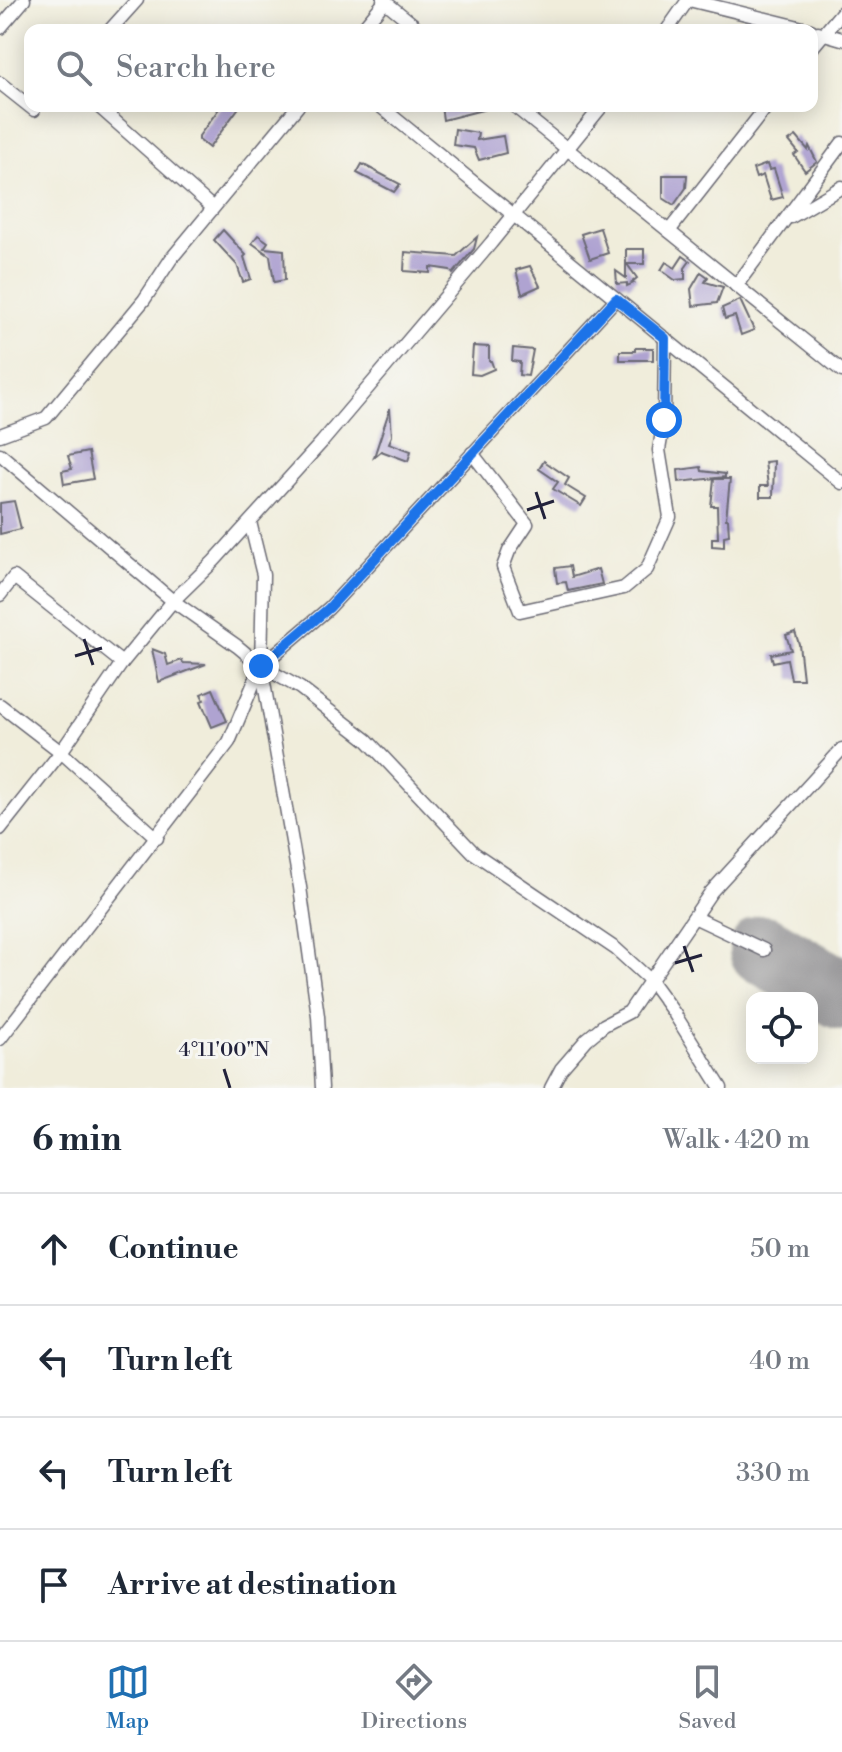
<!DOCTYPE html>
<meta charset="utf-8">
<style>
:root{--surface:#fff;--page:#f6f6f7;--text:#1f2937;--muted:#747a83;--line:#e0e1e3;--accent:#1f6fb2}
body{margin:0;font-family:"Libre Bodoni",serif;background:var(--page);color:var(--text)}
.controls{position:absolute;right:24px;bottom:24px;display:grid;overflow:hidden;border-radius:16px;box-shadow:0 4px 20px #0003}
.controls button{width:72px;height:72px;display:grid;place-items:center;padding:0;border:0;border-bottom:2px solid var(--line);background:var(--surface);color:var(--text);font:40px sans-serif}
.stop{position:absolute;width:24px;height:24px;margin:-18px;border:6px solid #1a73e8;border-radius:50%;background:#fff}
.stop.end{background:#1a73e8;border-color:#fff;box-shadow:0 2px 8px #0008}
.list{margin:0;padding:0;list-style:none}
h2{display:flex;justify-content:space-between;align-items:center;height:104px;margin:0;padding:0 32px;font-size:34px}
h2 small{font-size:26px;font-weight:400;color:var(--muted)}
.list li{display:grid;grid-template-columns:52px 1fr auto;gap:24px;align-items:center;box-sizing:border-box;height:112px;padding:0 32px;border-top:2px solid var(--line)}
.list b{display:block;font-size:30px;white-space:nowrap}
.list em{font-size:26px;font-style:normal;color:var(--muted)}
.icon{flex:none;width:44px;height:44px;fill:none;stroke:currentColor;stroke-width:2;stroke-linecap:round;stroke-linejoin:round}
.map{position:relative;flex:none;width:842px;height:1088px;overflow:hidden}
.search{position:absolute;background:var(--surface);box-shadow:0 4px 20px #0003;left:24px;right:24px;top:24px;height:88px;display:flex;align-items:center;gap:20px;box-sizing:border-box;padding:0 28px;border-radius:16px;color:var(--muted);font-size:30px}
.sheet{height:552px;background:var(--surface)}
nav{display:flex;justify-content:space-around;align-items:center;box-sizing:border-box;height:112px;border-top:2px solid var(--line);background:var(--surface);font-size:22px;color:var(--muted)}
nav a{display:grid;justify-items:center;gap:4px}
nav .on{color:var(--accent)}
.map>svg:first-child{display:block}
</style>
<div class="map">
<svg width="842" height="1088" viewBox="0 0 842 1088">
<rect width="100%" height="100%" fill="#f6f6f2"/>
<filter id="ink" filterUnits="userSpaceOnUse"><feTurbulence type="fractalNoise" baseFrequency=".0125" numOctaves="2"/><feDisplacementMap in="SourceGraphic" scale="16" xChannelSelector="R" yChannelSelector="G"/><feConvolveMatrix kernelMatrix="1 2 1 2 8 2 1 2 1" color-interpolation-filters="sRGB"/></filter>
<filter id="wash" filterUnits="userSpaceOnUse"><feTurbulence type="fractalNoise" baseFrequency=".006" numOctaves="4" result="noise"/><feDisplacementMap in="SourceGraphic" scale="32" xChannelSelector="R" yChannelSelector="G"/><feGaussianBlur stdDeviation="1.8" result="paint"/><feColorMatrix in="noise" values="0 0 0 0 0 0 0 0 0 0 0 0 0 0 0 0 0 1.4 0 .05"/><feComposite in="paint" operator="in"/></filter>
<g filter="url(#wash)">
<rect width="100%" height="100%" fill="#f0eddb"/>
<g fill="none" stroke-linecap="round" stroke-linejoin="round">
<polyline stroke="#89888b" stroke-width="70" points="764,950 842,995"/>
</g>
<g id="blocks">
<g fill="#afa3d1">
<polygon points="221,106 240,106 209,148 199,140 199,136"/>
<polygon points="441,106 489,106 490,108 443,120"/>
<polygon points="455,129 478,133 477,140 503,136 506,153 479,160 474,148 453,145"/>
<polygon points="796,136 808,150 809,146 817,162 805,171 794,155 798,152 789,141"/>
<polygon points="362,164 400,184 394,192 357,173"/>
<polygon points="767,164 769,170 774,169 783,197 771,200 763,175 756,178 753,169"/>
<polygon points="663,175 687,175 686,188 674,205 663,198"/>
<polygon points="600,228 608,253 590,259 581,234"/>
<polygon points="223,230 246,255 244,257 251,279 243,282 237,265 214,240"/>
<polygon points="258,235 268,242 264,248 284,250 285,280 274,282 270,256 252,243"/>
<polygon points="477,237 474,249 453,274 450,270 430,267 430,273 404,271 405,252 456,256"/>
<polygon points="626,249 644,249 644,264 627,264 637,278 632,282 634,283 627,286 627,283 617,284 616,271 626,278"/>
<polygon points="683,256 690,261 685,268 685,279 675,280 661,270 666,262 675,268"/>
<polygon points="530,266 540,286 522,294 516,270"/>
<polygon points="701,272 708,277 705,282 723,287 717,303 693,306 691,289"/>
<polygon points="740,300 754,330 741,335 735,316 725,319 722,308"/>
<polygon points="473,346 489,347 489,361 491,361 494,369 480,375 471,374"/>
<polygon points="513,348 533,350 528,376 519,375 520,362 512,361"/>
<polygon points="635,348 653,348 653,360 620,360 620,351 635,351"/>
<polygon points="390,408 392,436 389,443 411,451 408,461 381,451 374,457"/>
<polygon points="88,452 93,479 64,484 62,471 72,469 68,456"/>
<polygon points="544,461 569,478 565,485 586,498 581,506 553,489 558,482 539,469"/>
<polygon points="774,461 773,497 760,497 760,486 768,486 765,462"/>
<polygon points="701,467 702,471 725,474 725,477 679,482 678,470"/>
<polygon points="714,479 730,479 726,519 728,519 729,535 724,536 724,547 712,546 712,538 718,538 717,506 711,506"/>
<polygon points="14,501 21,529 0,534 0,503"/>
<polygon points="570,566 572,577 598,569 602,584 568,591 566,582 557,583 555,568"/>
<polygon points="795,632 799,644 803,679 791,679 787,659 773,662 771,654 791,650 786,635"/>
<polygon points="152,649 165,654 168,665 182,660 183,663 206,664 159,682"/>
<polygon points="213,689 227,721 212,727 201,701 204,700 201,694"/>
</g>
</g>
</g>
<g filter="url(#ink)">
<use href="#blocks" fill-opacity="0" stroke="#6a6973" stroke-width="2"/>
<g fill="none" stroke-linecap="round" stroke-linejoin="round">
<defs>
<g id="minor">
<polyline points="383,0 420,30"/>
<polyline points="689,0 811,30"/>
<polyline points="0,28 24,0"/>
<polyline points="110,30 137,0"/>
<polyline points="361,30 386,0"/>
<polyline points="667,30 688,0"/>
<polyline points="818,32 842,39"/>
<polyline points="812,48 842,12"/>
<polyline points="0,83 34,110"/>
<polyline points="98,106 213,208"/>
<polyline points="380,106 842,483"/>
<polyline points="514,106 842,371"/>
<polyline points="791,217 842,187"/>
<polyline points="669,231 767,106"/>
<polyline points="736,286 842,143"/>
<polyline points="0,435 46,418 144,300 171,259 298,106"/>
<polyline points="472,453 527,524 509,551 503,567 520,611 624,588 647,569 670,517 659,450 664,420 665,338"/>
<polyline points="0,454 173,601 237,646 261,666 300,688 367,740 474,853 616,949 650,980 674,1013 721,1088"/>
<polyline points="250,522 263,575 261,666 300,887 318,1016 322,1088"/>
<polyline points="0,595 14,577 122,663"/>
<polyline points="0,705 61,752 157,838"/>
<polyline points="0,829 61,752 122,663 173,601 214,561 322,442 491,243 602,106"/>
<polyline points="694,917 764,950"/>
<polyline points="0,1039 229,742 261,666 329,608 616,299"/>
<polyline points="551,1088 561,1069 587,1039 604,1025 629,1012 711,892 842,749"/>
</g>
</defs>
<use href="#minor" stroke="#6a6973" stroke-width="15"/>
<use href="#minor" stroke="#fff" stroke-width="12"/>
</g>
</g>
<g fill="none" stroke-linecap="round" stroke-linejoin="round" filter="url(#ink)">
<polyline stroke="#1a73e8" stroke-width="10" points="261,666 329,608 616,299 665,338 664,420"/>
</g>
<path fill="none" stroke="#22223b" stroke-width="3" d="M536,492L545,519M527,510L554,501M84,639L93,665M75,656L102,648M684,946L693,972M675,963L702,955M224,1069L230,1088"/>
<g font-size="20" text-anchor="middle" fill="#22223b" stroke="#f6f6f2" stroke-width="6" stroke-linejoin="round" paint-order="stroke">
<text x="224" y="1056">4°11'00"N</text>
</g>
</svg>
<div class="controls">
<button><svg class="icon" aria-label="locate" viewBox="0 0 24 24"><circle cx="12" cy="12" r="6"/><path d="M12 2v4M12 18v4M2 12h4M18 12h4"/></svg></button>
</div>
<div class="stop" style="left:664px;top:420px"></div>
<div class="stop end" style="left:261px;top:666px"></div>
<div class="search"><svg class="icon" aria-label="search" viewBox="0 0 24 24"><circle cx="10" cy="10" r="6"/><path d="M15 15l6 6"/></svg>Search here</div>
</div>
<section class="sheet">
<h2>6 min<small>Walk · 420 m</small></h2>
<ul class="list">
<li><svg class="icon" aria-label="ahead" viewBox="0 0 24 24"><path d="M12 20V5M6 11l6-6 6 6"/></svg><div><b>Continue</b></div><em>50 m</em></li>
<li><svg class="icon" aria-label="left" viewBox="0 0 24 24"><path d="M17 20v-9H6M10 6l-5 5 5 5"/></svg><div><b>Turn left</b></div><em>40 m</em></li>
<li><svg class="icon" aria-label="left" viewBox="0 0 24 24"><path d="M17 20v-9H6M10 6l-5 5 5 5"/></svg><div><b>Turn left</b></div><em>330 m</em></li>
<li><svg class="icon" aria-label="arrive" viewBox="0 0 24 24"><path d="M6 21V4h12l-3 4 3 4H6"/></svg><div><b>Arrive at destination</b></div></li>
</ul>
</section>
<nav>
<a class="on"><svg class="icon" aria-label="map" viewBox="0 0 24 24"><path d="M3 6l6-2 6 2 6-2v14l-6 2-6-2-6 2zM9 4v14M15 6v14"/></svg>Map</a>
<a><svg class="icon" aria-label="directions" viewBox="0 0 24 24"><path d="M12 3l9 9-9 9-9-9zM9 14v-3h6M13 9l2 2-2 2"/></svg>Directions</a>
<a><svg class="icon" aria-label="saved" viewBox="0 0 24 24"><path d="M7 4h10v16l-5-4-5 4z"/></svg>Saved</a>
</nav>
